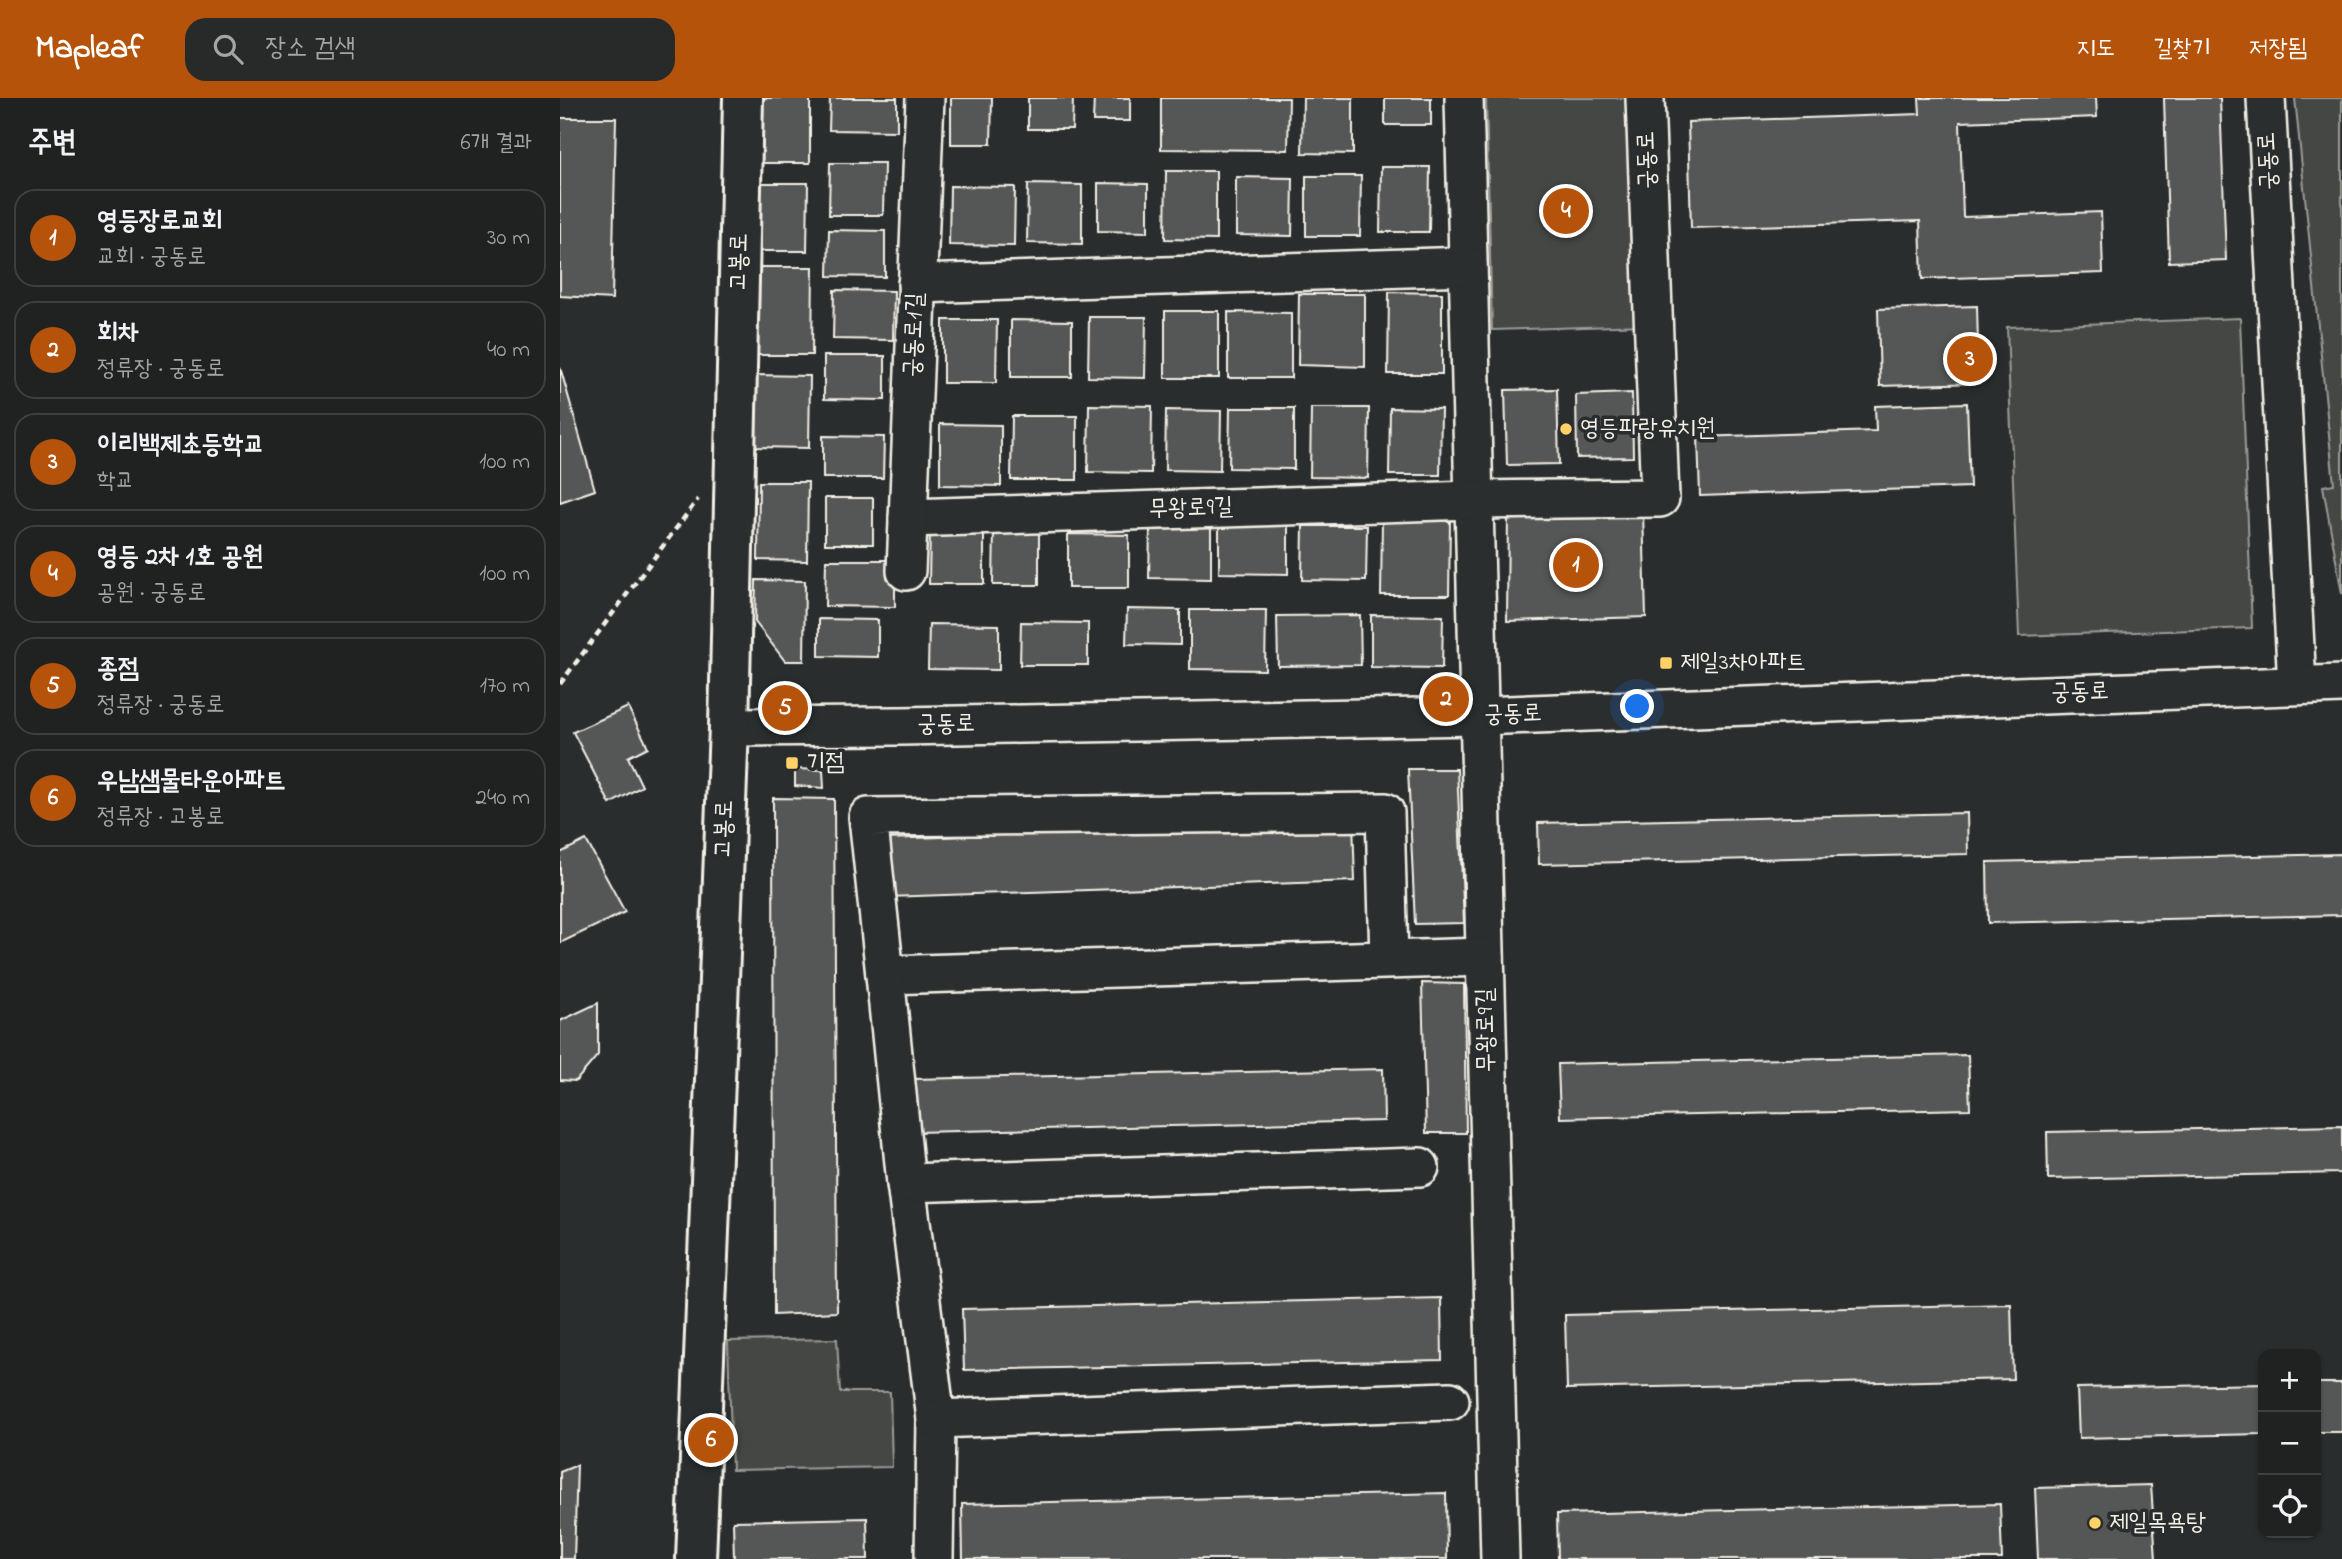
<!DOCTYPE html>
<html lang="ko">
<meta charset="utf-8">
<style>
:root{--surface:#202222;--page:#282a2a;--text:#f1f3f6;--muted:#a2a4a5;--line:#3d3f40;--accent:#b45309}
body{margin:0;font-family:"Indie Flower","Poor Story",sans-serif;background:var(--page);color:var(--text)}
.controls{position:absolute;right:21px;bottom:21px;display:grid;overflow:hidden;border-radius:14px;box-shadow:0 2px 5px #0004}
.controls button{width:63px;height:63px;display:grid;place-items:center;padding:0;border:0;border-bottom:2px solid var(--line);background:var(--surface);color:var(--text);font:35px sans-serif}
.you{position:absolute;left:1078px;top:609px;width:24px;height:24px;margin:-18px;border:5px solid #fff;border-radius:50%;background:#1a73e8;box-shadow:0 0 0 10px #1a73e833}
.badge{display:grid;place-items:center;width:46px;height:46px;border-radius:50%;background:var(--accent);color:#fff;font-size:23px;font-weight:700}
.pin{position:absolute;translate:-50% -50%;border:4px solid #fff;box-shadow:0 2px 7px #0006}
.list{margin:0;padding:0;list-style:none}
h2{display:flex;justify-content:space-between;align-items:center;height:91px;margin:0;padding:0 28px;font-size:30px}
h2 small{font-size:23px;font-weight:400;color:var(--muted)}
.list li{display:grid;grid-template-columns:46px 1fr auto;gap:21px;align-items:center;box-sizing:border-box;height:98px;margin:0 14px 14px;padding:0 14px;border:2px solid var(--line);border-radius:21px}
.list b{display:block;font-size:26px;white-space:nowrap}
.list p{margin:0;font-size:23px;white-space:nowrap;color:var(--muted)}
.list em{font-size:23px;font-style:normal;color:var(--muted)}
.icon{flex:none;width:38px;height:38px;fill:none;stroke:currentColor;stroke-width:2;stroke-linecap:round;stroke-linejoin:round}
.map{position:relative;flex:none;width:1782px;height:1461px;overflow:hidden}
header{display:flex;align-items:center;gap:42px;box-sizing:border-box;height:98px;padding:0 35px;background:var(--accent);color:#fff}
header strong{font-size:33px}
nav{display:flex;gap:38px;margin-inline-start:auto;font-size:24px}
.search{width:490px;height:63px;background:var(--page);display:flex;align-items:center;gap:18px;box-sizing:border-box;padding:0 24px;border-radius:21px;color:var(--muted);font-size:26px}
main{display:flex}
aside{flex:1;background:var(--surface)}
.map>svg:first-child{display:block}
</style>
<header>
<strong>Mapleaf</strong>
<div class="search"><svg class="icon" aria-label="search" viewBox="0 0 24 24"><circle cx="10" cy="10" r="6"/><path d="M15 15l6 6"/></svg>장소 검색</div>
<nav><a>지도</a><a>길찾기</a><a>저장됨</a></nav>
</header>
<main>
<aside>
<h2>주변<small>6개 결과</small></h2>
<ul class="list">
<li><span class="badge">1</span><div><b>영등장로교회</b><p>교회 · 궁동로</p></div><em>30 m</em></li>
<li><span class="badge">2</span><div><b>회차</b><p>정류장 · 궁동로</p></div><em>40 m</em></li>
<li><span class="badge">3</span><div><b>이리백제초등학교</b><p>학교</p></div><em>100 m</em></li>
<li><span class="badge">4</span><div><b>영등 2차 1호 공원</b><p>공원 · 궁동로</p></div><em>100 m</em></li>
<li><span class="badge">5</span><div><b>종점</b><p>정류장 · 궁동로</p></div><em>170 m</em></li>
<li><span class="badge">6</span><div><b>우남샘물타운아파트</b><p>정류장 · 고봉로</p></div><em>240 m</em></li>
</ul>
</aside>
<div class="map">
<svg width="1782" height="1461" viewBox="0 0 1782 1461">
<rect width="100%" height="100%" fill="#2a2d2e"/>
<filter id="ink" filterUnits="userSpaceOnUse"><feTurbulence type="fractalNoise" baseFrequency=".0143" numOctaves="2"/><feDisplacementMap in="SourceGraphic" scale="14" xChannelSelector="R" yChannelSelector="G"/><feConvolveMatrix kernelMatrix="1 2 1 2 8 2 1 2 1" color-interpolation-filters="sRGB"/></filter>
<g filter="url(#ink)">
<g fill="#444645" stroke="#9c9c96" stroke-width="2">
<polygon points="926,0 1081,0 1085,227 932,232"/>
<polygon points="1735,0 1782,0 1782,496 1763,388 1774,386"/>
<polygon points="1680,220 1692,530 1459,538 1447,229"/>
<polygon points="277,1241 280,1294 330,1294 332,1369 172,1372 168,1243"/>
</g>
<g fill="#555756" stroke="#f4f1e8" stroke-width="2">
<rect x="193" y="0" width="57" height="65"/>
<polygon points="270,0 337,0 337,33 269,32"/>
<polygon points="391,0 432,0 431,46 391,46"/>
<polygon points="468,0 513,0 512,31 468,31"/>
<polygon points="534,0 570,0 570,23 533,23"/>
<polygon points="601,0 729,0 728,52 601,51"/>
<polygon points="743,0 793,0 793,56 742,55"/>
<rect x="825" y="0" width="46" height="27"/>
<polygon points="1359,0 1536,0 1537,19 1400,24 1403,119 1541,114 1543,175 1362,181 1360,123 1131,130 1128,24 1360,16"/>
<polygon points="1604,0 1660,0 1666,162 1609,164"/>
<polygon points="0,20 56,20 52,201 0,198"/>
<polygon points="270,65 324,65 323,117 269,117"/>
<polygon points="821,69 870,69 869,134 820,134"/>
<polygon points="606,73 656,73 656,142 605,141"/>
<polygon points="746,78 801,78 800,138 746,138"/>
<polygon points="676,79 733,80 732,138 676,137"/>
<polygon points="198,85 248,85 247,153 198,153"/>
<polygon points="538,85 588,86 588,134 538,133"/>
<polygon points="468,86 522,87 522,146 467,145"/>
<polygon points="390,88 455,89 454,148 389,147"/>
<polygon points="269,132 325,133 325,179 268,178"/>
<polygon points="190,169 253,169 252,257 189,257"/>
<polygon points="274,192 334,193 333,242 273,241"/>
<polygon points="829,194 882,195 882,276 828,276"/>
<polygon points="739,196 805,196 805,269 738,267"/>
<polygon points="1417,208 1419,285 1320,288 1318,211"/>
<rect x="605" y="213" width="54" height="67"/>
<polygon points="668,214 731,215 731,280 668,280"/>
<polygon points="529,219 586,219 585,280 528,279"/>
<polygon points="383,222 437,222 436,285 383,285"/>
<polygon points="451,222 512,223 512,279 451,279"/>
<polygon points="264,258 325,258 325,302 264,301"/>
<polygon points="0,269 35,392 0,404"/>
<polygon points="191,277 250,278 249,350 191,349"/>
<polygon points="997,291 999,366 947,367 945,292"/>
<polygon points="1072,295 1073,359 1017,360 1016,297"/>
<polygon points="1407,305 1410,389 1140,398 1138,339 1316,333 1315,308"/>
<polygon points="529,307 592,308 591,375 528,374"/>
<polygon points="670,310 734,310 734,371 669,370"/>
<polygon points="751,310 809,310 808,380 750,379"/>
<polygon points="830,310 881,311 880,377 829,377"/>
<polygon points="606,312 661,313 660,373 605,372"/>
<polygon points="452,318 517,318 517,382 451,382"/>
<polygon points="380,326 441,327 441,388 380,387"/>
<polygon points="263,338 324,339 323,380 263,380"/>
<polygon points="199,384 248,384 247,463 198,462"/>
<rect x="265" y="400" width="48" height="46"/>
<polygon points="1083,413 1086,519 947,523 948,414"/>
<polygon points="822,422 890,423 889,497 821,497"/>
<polygon points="659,426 728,427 728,476 659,475"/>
<polygon points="743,428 807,428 806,483 742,482"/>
<polygon points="434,429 479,429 479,487 433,487"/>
<polygon points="590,429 651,429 651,481 589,480"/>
<polygon points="370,430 424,431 424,486 369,486"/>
<polygon points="508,436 569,437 569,490 508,490"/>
<polygon points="266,462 335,462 335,509 265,508"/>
<polygon points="196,482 245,483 244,563 225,563 195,524"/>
<polygon points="567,511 620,512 620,547 566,546"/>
<polygon points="630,512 706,512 705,572 630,571"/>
<polygon points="800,517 801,567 718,568 717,518"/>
<polygon points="811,517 883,518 882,570 811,569"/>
<polygon points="259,521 318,522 318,559 259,558"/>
<polygon points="461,524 528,525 528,567 460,567"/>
<polygon points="369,526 439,527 439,572 368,571"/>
<polygon points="68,609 88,649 68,659 82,688 50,706 13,634"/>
<polygon points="235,671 263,672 264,690 235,688"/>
<polygon points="848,671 897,671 904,825 855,826"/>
<polygon points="213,700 274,701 277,1214 214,1217"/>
<polygon points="1407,715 1408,756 979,766 978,725"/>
<polygon points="793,724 795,783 327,799 325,741"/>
<polygon points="26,742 65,814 0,845 0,755"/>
<polygon points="1782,756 1782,817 1428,825 1427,764"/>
<polygon points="862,885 904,886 906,1035 866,1035"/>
<polygon points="38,905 38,957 16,983 0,982 0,923"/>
<polygon points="1408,957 1410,1011 1000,1020 998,966"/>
<polygon points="823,971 824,1023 355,1034 353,981"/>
<polygon points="1782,1028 1782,1075 1488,1081 1487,1034"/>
<polygon points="881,1200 882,1262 404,1272 402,1211"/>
<polygon points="1451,1206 1453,1281 1007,1291 1005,1217"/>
<rect x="1756" y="1285" width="26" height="49"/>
<polygon points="1703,1286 1703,1336 1519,1340 1517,1290"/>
<polygon points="17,1367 14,1461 0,1461 0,1374"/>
<polygon points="1591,1387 1596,1461 1478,1461 1475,1390"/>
<polygon points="886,1395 887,1461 403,1461 402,1406"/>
<polygon points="1440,1406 1442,1461 998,1461 997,1416"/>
<polygon points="307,1420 308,1461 174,1461 173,1423"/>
</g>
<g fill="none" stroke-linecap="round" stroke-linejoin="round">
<defs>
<g id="minor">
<polyline points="904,0 940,1461"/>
<polyline points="1706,0 1737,587"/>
<polyline points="357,186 908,168"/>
<polyline points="348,420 913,402 1100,400 1085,0"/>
<polyline points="346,473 365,0"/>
<polyline points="169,629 340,628 919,618 1782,586"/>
<polyline points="829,862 825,714 308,719 325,877 925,859"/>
<polyline points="325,877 346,1085 376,1321 374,1461"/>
<polyline points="346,1085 860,1069"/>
<polyline points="376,1321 890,1303"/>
</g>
<polyline id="tertiary" points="136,1461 169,629 183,0"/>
</defs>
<use href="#minor" stroke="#f4f1e8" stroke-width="42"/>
<use href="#tertiary" stroke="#f4f1e8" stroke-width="44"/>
<polyline stroke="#f4f1e8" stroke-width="4.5" stroke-dasharray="7 5" stroke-linecap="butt" points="0,586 138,401"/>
<use href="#minor" stroke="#2a2d2e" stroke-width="37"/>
<use href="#tertiary" stroke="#2a2d2e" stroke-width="38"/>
</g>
</g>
<g fill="#ffd166" stroke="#2a2d2e" stroke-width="2.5">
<circle cx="1006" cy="331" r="7"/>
<rect x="1099" y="558" width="14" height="14" rx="3.5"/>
<rect x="225" y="658" width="14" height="14" rx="3.5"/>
<circle cx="1535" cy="1425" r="7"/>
</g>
<g text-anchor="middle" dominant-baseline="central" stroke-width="7" stroke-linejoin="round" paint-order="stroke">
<g font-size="24" fill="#f4f1e8" stroke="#2a2d2e">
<text transform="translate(1088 62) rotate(-92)">궁동로</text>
<text transform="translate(1709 63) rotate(-93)">궁동로</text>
<text transform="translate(180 164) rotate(-89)">고봉로</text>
<text transform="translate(355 237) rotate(-88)">궁동로1길</text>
<text transform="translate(631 411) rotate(-2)">무왕로9길</text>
<text transform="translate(1520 595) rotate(-2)">궁동로</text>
<text transform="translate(953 617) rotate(-2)">궁동로</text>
<text transform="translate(386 627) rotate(-1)">궁동로</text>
<text transform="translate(165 731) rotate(-88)">고봉로</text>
<text transform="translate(927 932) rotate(-91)">무왕로9길</text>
</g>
<g font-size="24" fill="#f4f1e8" stroke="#2a2d2e" text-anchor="start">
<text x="1020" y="331">영등파랑유치원</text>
<text x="1120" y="565">제일3차아파트</text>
<text x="246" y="665">기점</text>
<text x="1549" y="1425">제일목욕탕</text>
</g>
</g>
</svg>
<div class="controls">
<button>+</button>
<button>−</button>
<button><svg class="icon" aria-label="locate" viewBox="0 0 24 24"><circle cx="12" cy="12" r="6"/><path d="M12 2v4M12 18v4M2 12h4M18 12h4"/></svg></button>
</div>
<div class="you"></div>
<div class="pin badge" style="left:1016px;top:467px">1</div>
<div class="pin badge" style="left:886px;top:601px">2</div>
<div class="pin badge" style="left:1410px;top:261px">3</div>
<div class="pin badge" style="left:1006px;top:113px">4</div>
<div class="pin badge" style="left:225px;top:610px">5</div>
<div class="pin badge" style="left:151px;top:1342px">6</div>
</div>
</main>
